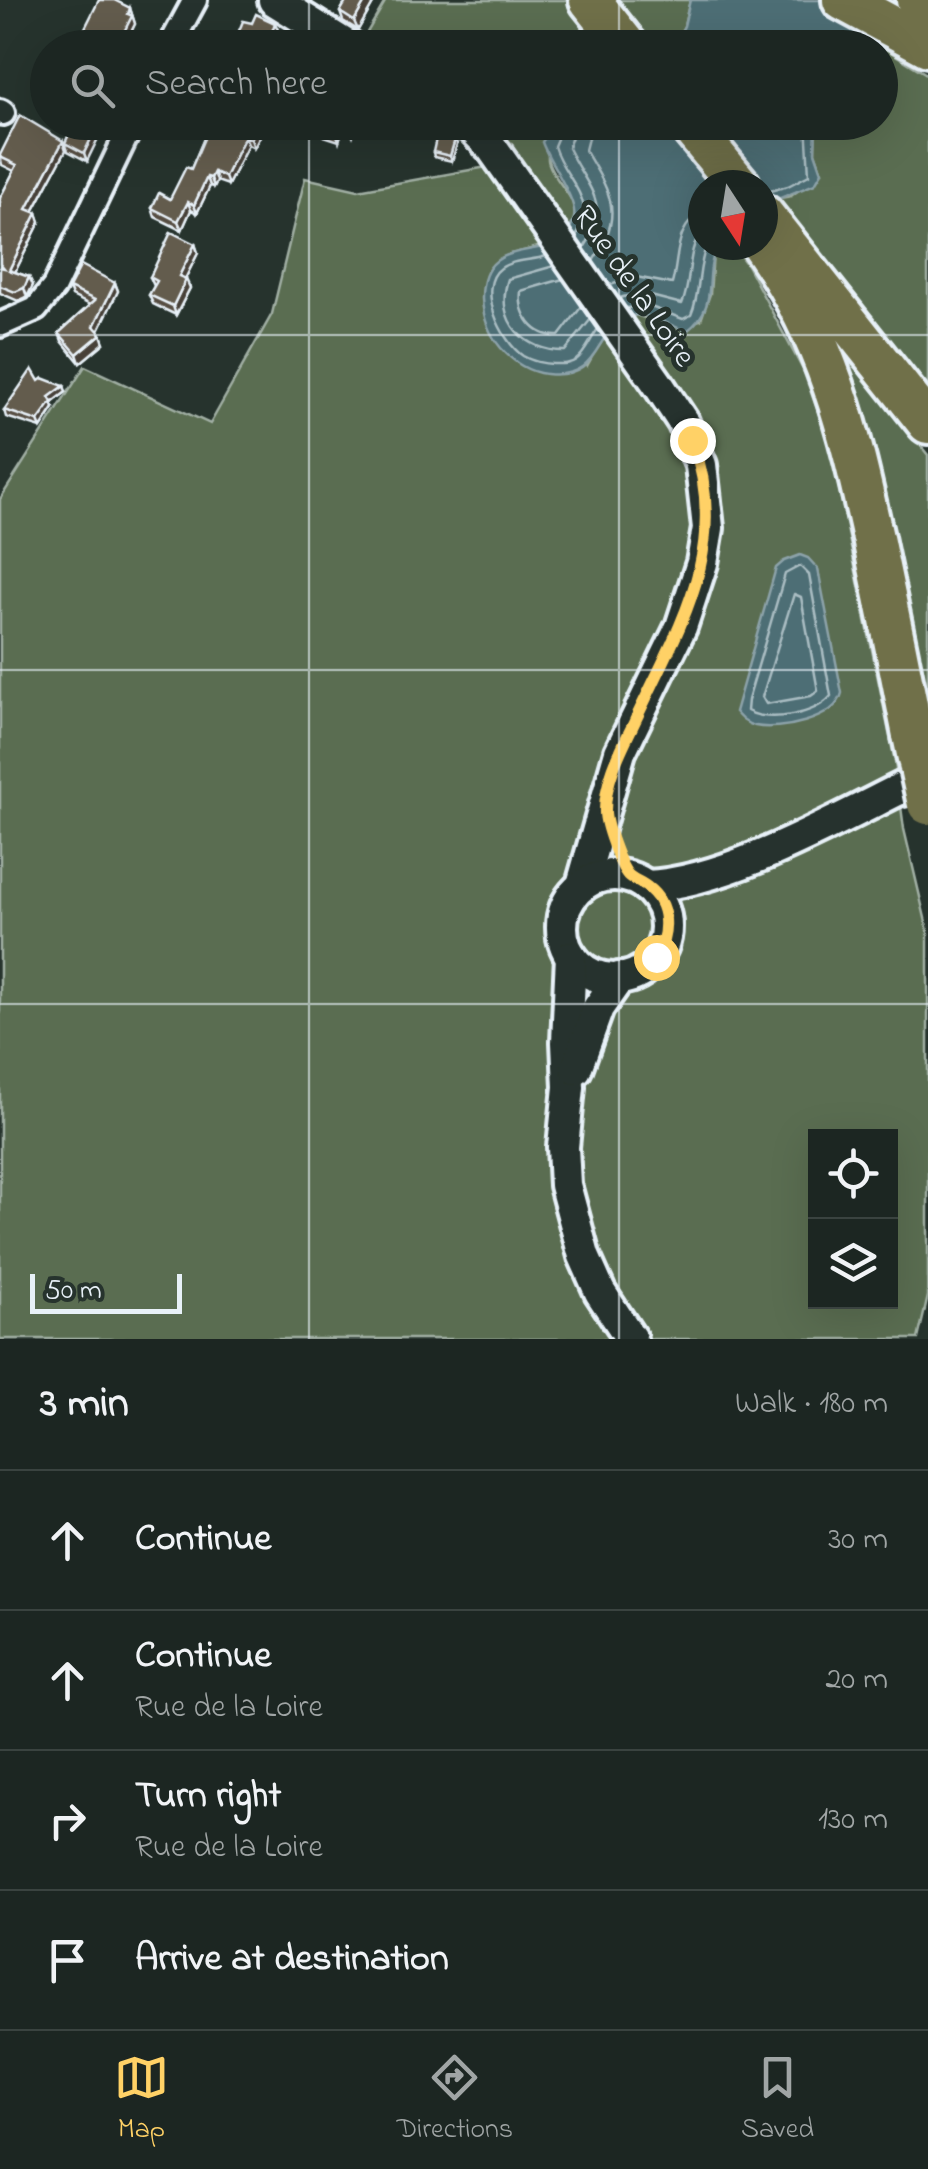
<!DOCTYPE html>
<meta charset="utf-8">
<style>
:root{--surface:#1c2622;--page:#29322f;--text:#f1f3f6;--muted:#a0a5a5;--line:#3a4340;--accent:#ffd166}
body{margin:0;font-family:"Indie Flower",sans-serif;background:var(--page);color:var(--text)}
.controls{position:absolute;right:30px;bottom:30px;display:grid;overflow:hidden;border-radius:0px;box-shadow:0 10px 40px #0002}
.controls button{width:90px;height:90px;display:grid;place-items:center;padding:0;border:0;border-bottom:2px solid var(--line);background:var(--surface);color:var(--text);font:50px sans-serif}
.compass{position:absolute;left:688px;top:170px;width:90px;height:90px;border-radius:50%;background:var(--surface);box-shadow:0 10px 40px #0002;rotate:168deg}
.scale{position:absolute;left:30px;bottom:25px;width:152px;box-sizing:border-box;padding-left:10px;border:5px solid #e8f1f8;border-top:0;font-size:28px;line-height:35px;white-space:nowrap;color:#e8f1f8;-webkit-text-stroke:8px #26332d;paint-order:stroke}
.stop{position:absolute;width:30px;height:30px;margin:-22px;border:8px solid #ffd166;border-radius:50%;background:#fff}
.stop.end{background:#ffd166;border-color:#fff;box-shadow:0 2px 10px #0008}
.list{margin:0;padding:0;list-style:none}
h2{display:flex;justify-content:space-between;align-items:center;height:130px;margin:0;padding:0 40px;font-size:42px}
h2 small{font-size:32px;font-weight:400;color:var(--muted)}
.list li{display:grid;grid-template-columns:65px 1fr auto;gap:30px;align-items:center;box-sizing:border-box;height:140px;padding:0 40px;border-top:2px solid var(--line)}
.list b{display:block;font-size:38px;white-space:nowrap}
.list p{margin:0;font-size:32px;white-space:nowrap;color:var(--muted)}
.list em{font-size:32px;font-style:normal;color:var(--muted)}
.icon{flex:none;width:55px;height:55px;fill:none;stroke:currentColor;stroke-width:2;stroke-linecap:round;stroke-linejoin:round}
.map{position:relative;flex:none;width:928px;height:1339px;overflow:hidden}
.search{position:absolute;background:var(--surface);box-shadow:0 10px 40px #0002;left:30px;right:30px;top:30px;height:110px;display:flex;align-items:center;gap:25px;box-sizing:border-box;padding:0 35px;border-radius:55px;color:var(--muted);font-size:38px}
.sheet{height:690px;background:var(--surface)}
nav{display:flex;justify-content:space-around;align-items:center;box-sizing:border-box;height:140px;border-top:2px solid var(--line);background:var(--surface);font-size:28px;color:var(--muted)}
nav a{display:grid;justify-items:center;gap:5px}
nav .on{color:var(--accent)}
.map>svg:first-child{display:block}
</style>
<div class="map">
<svg width="928" height="1339" viewBox="0 0 928 1339">
<rect width="100%" height="100%" fill="#26332d"/>
<filter id="ink" filterUnits="userSpaceOnUse"><feTurbulence type="fractalNoise" baseFrequency=".01" numOctaves="2"/><feDisplacementMap in="SourceGraphic" scale="20" xChannelSelector="R" yChannelSelector="G"/><feConvolveMatrix kernelMatrix="1 2 1 2 8 2 1 2 1" color-interpolation-filters="sRGB"/></filter>
<g filter="url(#ink)">
<g fill="#5a6d51" stroke="#a1afa4" stroke-width="2.5" fill-rule="evenodd">
<polygon points="386,0 690,0 684,26 672,47 382,48 365,36"/>
<polygon points="884,48 928,75 928,402 770,200 791,196 822,172 815,152 816,123 880,122 880,53"/>
<path d="M492,123H567L552,128C551,137 547,150 548,160C550,173 566,189 572,201C591,237 534,249 510,254L587,366C599,343 611,325 636,315L671,327L701,320L710,294L713,254L719,245H732L747,265L803,370L830,445L895,762L904,829L928,931V1296L918,1339H0V499L85,366L210,424L272,314L305,178L358,190L487,167L513,145ZM816,1136H890V1302H816Z"/>
<polygon points="832,337 928,455 928,717"/>
</g>
<g fill="#4e6e74" stroke="#8ca2a9" stroke-width="2.5">
<polygon points="690,0 888,0 884,48 881,53 880,48 672,48 684,26"/>
<path d="M567,122L816,123L815,152L822,172L815,184L763,205V185H703V245H719C700,273 723,303 687,331C672,327 651,313 636,315C592,321 607,381 546,374C528,372 513,362 501,348C489,334 483,317 482,299C481,225 561,272 574,218C578,200 549,163 542,142L552,128Z"/>
<path d="M800,555L808,558L818,569L842,693C836,720 779,731 755,726C746,724 741,719 735,712L776,568L784,561Z"/>
</g>
<g fill="none" stroke-linecap="round" stroke-linejoin="round">
<g stroke="#aabdc3" stroke-width="2.5">
<path d="M564,122L554,146C564,180 600,199 576,237"/>
<path d="M577,122L568,148C587,188 613,203 584,248"/>
<path d="M592,122L585,150C611,194 625,213 593,261"/>
<polyline points="763,193 788,186 809,175 806,122"/>
<path d="M546,256C533,261 513,259 501,268C475,287 502,342 523,356C531,361 544,364 553,364C561,364 569,365 576,360C585,354 591,338 598,329"/>
<path d="M554,266L508,279C494,321 525,352 565,351L591,319"/>
<path d="M563,279L521,291C518,315 534,337 559,336L582,306"/>
<path d="M610,285L636,277L672,284C680,255 673,229 703,211"/>
<path d="M619,298L639,293L682,304C693,279 685,252 703,229"/>
<path d="M626,308L648,306L683,319L691,315C701,293 697,266 707,245"/>
<path d="M800,566L809,575L831,696C815,715 768,723 747,711L748,700L785,574Z"/>
<polygon points="794,594 801,597 818,691 811,696 766,704 762,697"/>
</g>
<defs>
<g id="street">
<polyline points="169,48 195,0"/>
<polyline points="0,111 3,113"/>
<polyline points="0,325 36,309 54,287 133,122"/>
</g>
<g id="secondary">
<polyline points="274,0 351,48"/>
<polyline points="467,122 492,148 658,384 683,422 701,465 708,528 702,563 681,627 620,752 582,885"/>
<circle cx="614" cy="927" r="52"/>
<path d="M646,886C731,883 850,812 928,775"/>
<polyline points="571,956 567,1042 569,1087 563,1147 565,1185 584,1256 600,1292 631,1339"/>
<polyline points="576,1069 598,1008 619,978"/>
</g>
<g id="highway">
<polyline points="590,0 628,48"/>
<polyline points="843,0 928,46"/>
<polyline points="917,0 928,6"/>
<polyline points="687,122 739,185"/>
<polyline points="763,215 928,423"/>
<path d="M762,245C828,339 849,429 873,538C887,604 900,669 913,735"/>
</g>
</defs>
<use href="#street" stroke="#e8f1f8" stroke-width="30"/>
<use href="#secondary" stroke="#e8f1f8" stroke-width="38"/>
<use href="#highway" stroke="#e8f1f8" stroke-width="48"/>
<use href="#street" stroke="#26332d" stroke-width="22"/>
<use href="#secondary" stroke="#26332d" stroke-width="30"/>
<use href="#highway" stroke="#70704a" stroke-width="40"/>
<defs>
<polyline id="highway-bridge" points="913,735 928,804"/>
</defs>
<use href="#highway-bridge" stroke="#e8f1f8" stroke-width="48" stroke-linecap="butt"/>
<use href="#highway-bridge" stroke="#70704a" stroke-width="40"/>
</g>
<g fill="#564e43" stroke="#e8f1f8" stroke-width="2.5">
<polygon points="347,0 373,0 374,2 358,30 343,21 340,12"/>
<polygon points="130,8 135,24 127,41 133,44 134,48 82,48 79,40"/>
<polygon points="75,122 87,161 68,151 65,143"/>
<polygon points="211,122 264,128 254,148 248,145 228,185 217,181 214,187 210,186 197,213 191,210 182,230 155,217 152,208 170,199 191,169"/>
<polygon points="322,122 357,122 353,135 342,131 339,141 324,136 320,127"/>
<polygon points="63,141 66,150 33,212 37,213 40,222 15,272 29,277 33,285 27,297 18,301 0,293 0,198 14,171 2,165 0,155"/>
<polygon points="457,144 452,161 434,157 433,152"/>
<polygon points="195,244 198,253 185,279 190,288 176,315 153,304 149,295 154,286 150,277"/>
<polygon points="115,283 118,291 98,331 104,343 80,363 62,341 59,333 90,305 72,296 69,288"/>
<polygon points="39,381 64,386 66,392 52,403 54,408 41,428 6,417 4,410"/>
</g>
<g fill="#464037" stroke="#e8f1f8" stroke-width="2.5">
<polygon points="366,0 373,0 374,2 358,30 354,21"/>
<polygon points="130,8 135,24 124,46 121,38"/>
<polygon points="275,23 279,32 273,48 267,48 267,46"/>
<polygon points="99,122 106,122 87,161 84,153"/>
<polygon points="259,122 262,122 264,128 254,148 251,139"/>
<polygon points="339,122 342,131 339,141 336,132"/>
<polygon points="351,122 357,122 353,135 350,126"/>
<polygon points="245,136 248,145 228,185 225,177"/>
<polygon points="455,139 457,144 452,161 450,156"/>
<polygon points="63,141 66,150 30,217 27,209"/>
<polygon points="214,172 217,181 214,187 211,178"/>
<polygon points="207,177 210,186 197,213 194,205"/>
<polygon points="188,202 191,210 182,230 178,221"/>
<polygon points="37,213 40,222 12,278 9,270"/>
<polygon points="195,244 198,253 182,285 179,276"/>
<polygon points="29,277 33,285 27,297 24,288"/>
<polygon points="186,279 190,288 176,315 173,306"/>
<polygon points="115,283 118,291 97,334 94,326"/>
<polygon points="101,334 104,343 80,363 77,354"/>
<polygon points="64,386 66,392 52,403 54,408 41,428 38,421 49,397"/>
</g>
<g fill="#645b4e" stroke="#e8f1f8" stroke-width="2.5">
<polygon points="99,0 114,0 130,8 128,14 132,16 121,38 133,44 131,48 95,48 79,40"/>
<polygon points="347,0 366,0 354,21 340,12"/>
<polygon points="256,14 275,23 267,46 270,48 246,48 234,43 243,21 252,23"/>
<polygon points="48,83 48,99 41,95"/>
<polygon points="20,115 63,141 27,209 37,213 9,270 29,277 24,288 15,292 0,286 0,267 4,268 0,263 0,198 17,165 0,157 0,155"/>
<polygon points="75,122 99,122 84,153 65,143"/>
<polygon points="211,122 259,122 251,139 245,136 225,177 214,172 211,178 207,177 194,205 188,202 178,221 152,208 159,193 170,199 186,167 191,169"/>
<polygon points="322,122 339,122 336,132 320,127"/>
<polygon points="437,134 455,139 450,156 433,152"/>
<polygon points="171,232 195,244 179,276 186,279 173,306 149,295 157,281 150,277"/>
<polygon points="81,265 115,283 94,326 101,334 77,354 59,333 95,300 69,288"/>
<polygon points="32,369 39,381 43,378 64,386 49,397 52,402 38,421 4,410"/>
</g>
</g>
<g fill="none" stroke-linecap="round" stroke-linejoin="round" filter="url(#ink)">
<path stroke="#ffd166" stroke-width="12" d="M656,957C669,934 670,904 647,887C641,882 633,880 628,875C620,866 604,823 605,810C605,780 621,750 634,723C678,628 732,548 692,440"/>
</g>
<path fill="none" stroke="#e8f1f8" stroke-width="2.5" stroke-opacity="0.55" d="M309,0V48M619,0V48M309,122V1339M619,122V1339M0,335H928M0,670H928M0,1004H928"/>
<g text-anchor="middle" dominant-baseline="central" stroke-width="10" stroke-linejoin="round" paint-order="stroke">
<g font-size="32" fill="#e8f1f8" stroke="#26332d">
<text transform="translate(633 287) rotate(55)">Rue de la Loire</text>
</g>
</g>
</svg>
<div class="controls">
<button><svg class="icon" aria-label="locate" viewBox="0 0 24 24"><circle cx="12" cy="12" r="6"/><path d="M12 2v4M12 18v4M2 12h4M18 12h4"/></svg></button>
<button><svg class="icon" aria-label="layers" viewBox="0 0 24 24"><path d="M12 4l9 5-9 5-9-5zM3 14l9 5 9-5"/></svg></button>
</div>
<svg class="compass" viewBox="-18 -18 36 36"><path d="M0-13l5 13h-10z" fill="#e53935"/><path d="M0 13l5-13h-10z" fill="#a0a5a5"/></svg>
<div class="scale">50 m</div>
<div class="stop" style="left:656px;top:957px"></div>
<div class="stop end" style="left:692px;top:440px"></div>
<div class="search"><svg class="icon" aria-label="search" viewBox="0 0 24 24"><circle cx="10" cy="10" r="6"/><path d="M15 15l6 6"/></svg>Search here</div>
</div>
<section class="sheet">
<h2>3 min<small>Walk · 180 m</small></h2>
<ul class="list">
<li><svg class="icon" aria-label="ahead" viewBox="0 0 24 24"><path d="M12 20V5M6 11l6-6 6 6"/></svg><div><b>Continue</b></div><em>30 m</em></li>
<li><svg class="icon" aria-label="ahead" viewBox="0 0 24 24"><path d="M12 20V5M6 11l6-6 6 6"/></svg><div><b>Continue</b><p>Rue de la Loire</p></div><em>20 m</em></li>
<li><svg class="icon" aria-label="right" viewBox="0 0 24 24"><path d="M7 20v-9h11M14 6l5 5-5 5"/></svg><div><b>Turn right</b><p>Rue de la Loire</p></div><em>130 m</em></li>
<li><svg class="icon" aria-label="arrive" viewBox="0 0 24 24"><path d="M6 21V4h12l-3 4 3 4H6"/></svg><div><b>Arrive at destination</b></div></li>
</ul>
</section>
<nav>
<a class="on"><svg class="icon" aria-label="map" viewBox="0 0 24 24"><path d="M3 6l6-2 6 2 6-2v14l-6 2-6-2-6 2zM9 4v14M15 6v14"/></svg>Map</a>
<a><svg class="icon" aria-label="directions" viewBox="0 0 24 24"><path d="M12 3l9 9-9 9-9-9zM9 14v-3h6M13 9l2 2-2 2"/></svg>Directions</a>
<a><svg class="icon" aria-label="saved" viewBox="0 0 24 24"><path d="M7 4h10v16l-5-4-5 4z"/></svg>Saved</a>
</nav>
